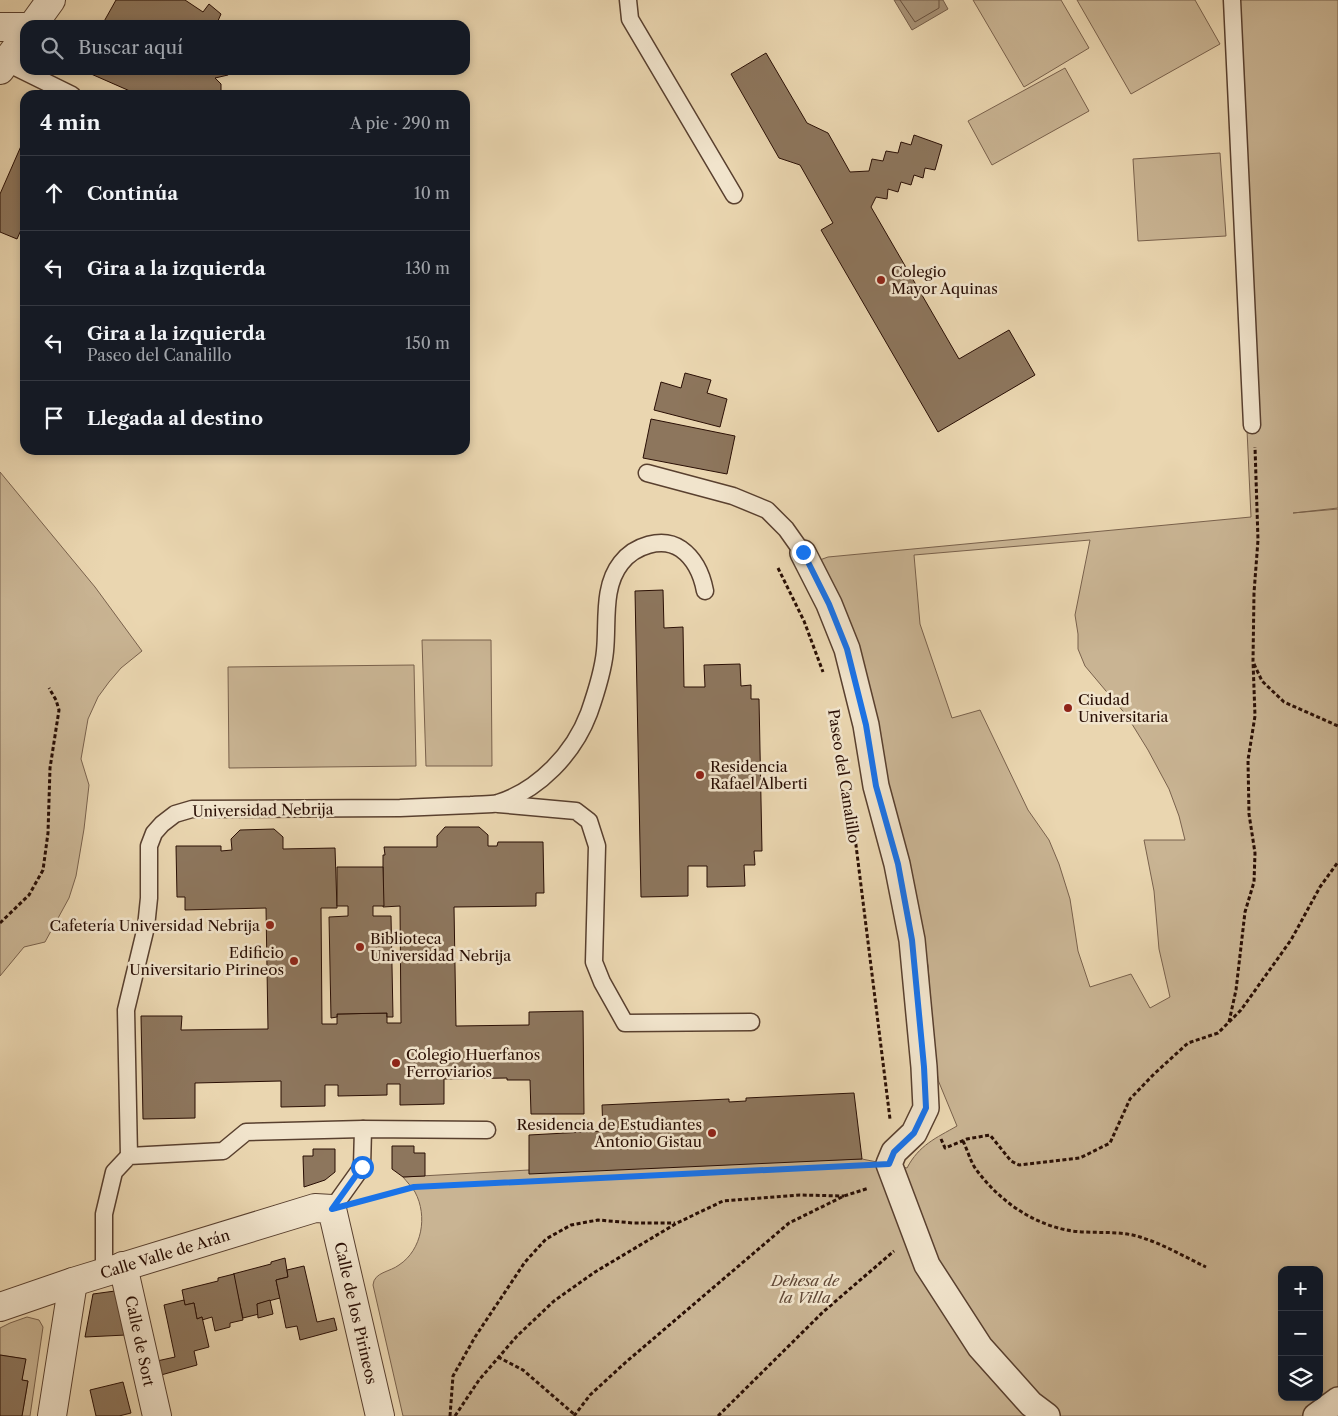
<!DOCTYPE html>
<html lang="es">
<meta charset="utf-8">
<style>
:root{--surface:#171b24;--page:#20242c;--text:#f1f3f6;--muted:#9ea1a6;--line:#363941}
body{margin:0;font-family:"Libre Caslon Text",serif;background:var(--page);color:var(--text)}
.controls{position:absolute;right:15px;bottom:15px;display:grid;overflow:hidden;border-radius:10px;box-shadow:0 2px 8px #0003}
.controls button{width:45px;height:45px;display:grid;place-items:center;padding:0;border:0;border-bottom:1px solid var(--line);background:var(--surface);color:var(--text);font:25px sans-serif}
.stop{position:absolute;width:15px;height:15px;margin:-11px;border:4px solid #1a73e8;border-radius:50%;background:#fff}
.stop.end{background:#1a73e8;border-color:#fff;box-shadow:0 1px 5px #0008}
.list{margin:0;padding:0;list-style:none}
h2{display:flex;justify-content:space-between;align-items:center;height:65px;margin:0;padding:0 20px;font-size:21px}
h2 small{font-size:16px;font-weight:400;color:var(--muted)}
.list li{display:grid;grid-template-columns:32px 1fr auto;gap:15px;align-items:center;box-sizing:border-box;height:75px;padding:0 20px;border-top:1px solid var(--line)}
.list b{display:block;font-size:19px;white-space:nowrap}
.list p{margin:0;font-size:16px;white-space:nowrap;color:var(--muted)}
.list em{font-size:16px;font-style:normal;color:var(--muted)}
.icon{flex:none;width:28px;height:28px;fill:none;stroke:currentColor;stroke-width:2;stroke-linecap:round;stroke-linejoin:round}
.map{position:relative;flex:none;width:1338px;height:1416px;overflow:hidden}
.search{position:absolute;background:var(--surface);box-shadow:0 2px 8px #0003;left:20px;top:20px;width:450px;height:55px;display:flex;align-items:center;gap:12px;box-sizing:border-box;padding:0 18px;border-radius:15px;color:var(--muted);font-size:19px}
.panel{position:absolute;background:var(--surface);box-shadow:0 2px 8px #0003;left:20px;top:90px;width:450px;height:365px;border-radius:15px}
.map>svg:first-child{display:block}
</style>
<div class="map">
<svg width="1338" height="1416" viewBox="0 0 1338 1416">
<rect width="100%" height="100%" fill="#ead6b0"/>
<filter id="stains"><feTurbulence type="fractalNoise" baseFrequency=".004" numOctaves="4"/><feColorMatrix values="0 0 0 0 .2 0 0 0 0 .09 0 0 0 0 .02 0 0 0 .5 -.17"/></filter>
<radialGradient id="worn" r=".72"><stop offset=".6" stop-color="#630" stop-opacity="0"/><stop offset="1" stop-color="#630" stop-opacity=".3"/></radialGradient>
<g fill="#c9b493" stroke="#79614c" fill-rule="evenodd">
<polygon points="973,0 1061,0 1089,48 1024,87"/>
<polygon points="1077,0 1195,0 1220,44 1131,94"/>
<path d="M1239,0H1338V508L1293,513L1338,509V1416H403L373,1285C374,1272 390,1272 399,1265C422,1250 428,1216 415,1192C412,1187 407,1182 403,1177L529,1170L862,1159L907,1168C919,1145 936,1138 957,1126L938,1080L932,1023L928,966L915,895L817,561L828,557L1251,517L1247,430L1259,429L1244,73ZM1090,540L1075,615L1078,634V649L1085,666L1127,716L1148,750L1169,789L1179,816L1185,840H1144L1154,891L1159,949L1170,997L1150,1008L1131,974L1090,987L1078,951L1070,899L1059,864L1049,840L1028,810L980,710L952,718L920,624L914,555ZM1282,1270H1319V1397H1282Z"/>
<polygon points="1065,68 1089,111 992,165 968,121"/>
<polygon points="1220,153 1226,236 1138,241 1133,159"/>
<polygon points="0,472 95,587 142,651 121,668 109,682 98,697 88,719 81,759 89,785 84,829 76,876 69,898 45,942 24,947 0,976"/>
<polygon points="422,640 491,640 492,766 426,766"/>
<polygon points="414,665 416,766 229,768 228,667"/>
<polygon points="27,1317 39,1320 43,1327 30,1416 22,1416 28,1381 22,1380 25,1359 0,1355 0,1328 10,1323"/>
</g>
<polygon fill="#a89276" stroke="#755d48" points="894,0 943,0 948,9 912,30"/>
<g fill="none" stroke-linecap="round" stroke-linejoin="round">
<polyline stroke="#68503d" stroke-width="1" points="900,0 915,22 939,8 939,0"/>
</g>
<g fill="#8d765d" stroke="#290e04">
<polygon points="116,0 185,0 203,12 209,4 221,14 217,23 221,25 102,25"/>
<polygon points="766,53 807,123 828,133 850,172 869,171 872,159 883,161 886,151 898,153 901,142 911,145 914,135 942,145 935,170 925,168 923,178 914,175 911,185 901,182 898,192 888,189 887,199 876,197 871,207 959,359 1009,330 1035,375 938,432 821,230 833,223 800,165 779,158 731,74"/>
<polygon points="82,70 234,70 228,75 215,78 221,84 221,92 218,95 139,95"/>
<polygon points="25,137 25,221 17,239 0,232 0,194"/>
<polygon points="685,373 711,380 707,393 727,399 720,427 654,410 661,382 681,388"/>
<polygon points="651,419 735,436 727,474 643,458"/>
<polygon points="663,590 664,628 683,627 684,687 705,687 704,665 740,664 741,686 751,685 751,699 759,699 762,851 754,851 755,865 744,865 745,886 707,887 707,866 688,866 688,896 641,897 635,591"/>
<polygon points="445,827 479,827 488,835 488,846 497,846 498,842 543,842 544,893 536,893 536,906 454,907 456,1026 529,1025 529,1012 583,1011 584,1114 531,1114 530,1080 507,1080 507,1078 444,1079 444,1104 400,1105 400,1084 387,1084 387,1095 338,1096 338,1085 325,1085 325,1106 281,1107 281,1081 195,1083 195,1118 143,1119 141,1016 182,1016 181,1030 268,1029 266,908 185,910 185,897 177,897 176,846 221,846 221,851 232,850 231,839 240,830 274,829 283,837 283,849 335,848 337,908 321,908 322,1024 337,1024 337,1014 387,1013 387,1023 401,1023 400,906 383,907 383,855 385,855 384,847 437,847 437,836"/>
<polygon points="337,867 383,867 384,906 373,906 373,916 391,916 393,1017 387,1017 387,1013 337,1014 337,1017 331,1018 329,917 348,916 348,906 337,906"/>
<polygon points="854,1093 862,1159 529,1174 529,1135 603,1131 602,1105 729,1099 729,1102 746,1101 746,1098"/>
<polygon points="392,1146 414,1146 414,1153 425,1153 425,1176 403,1177 392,1169"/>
<polygon points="313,1149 335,1149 335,1172 325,1180 304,1187 303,1156 313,1156"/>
<polygon points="285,1258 288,1277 276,1280 280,1298 257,1304 259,1314 243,1318 233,1274 271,1264 271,1262"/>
<polygon points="304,1266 317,1322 334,1318 337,1330 300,1340 297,1326 286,1328 276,1280 288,1277 287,1270"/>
<polygon points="234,1274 243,1320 230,1323 230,1327 215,1331 212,1317 202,1320 202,1317 197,1319 194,1303 185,1305 182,1290 218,1281 218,1278"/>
<polygon points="115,1291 117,1293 126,1335 85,1337 93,1294"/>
<polygon points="184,1300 185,1305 194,1303 197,1319 202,1317 209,1347 194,1351 197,1365 161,1375 157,1361 175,1357 164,1305"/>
<polygon points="270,1300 273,1314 258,1318 257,1304"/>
<polygon points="0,1355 26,1359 22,1380 28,1381 22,1416 0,1416"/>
<polygon points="123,1382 131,1413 119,1416 96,1416 90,1390"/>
</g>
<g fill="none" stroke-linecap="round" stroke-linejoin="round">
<defs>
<g id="service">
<polyline points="628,0 630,19 734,195"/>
<polyline points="1232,0 1252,425"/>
<polyline points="5,62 72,95"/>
<polyline points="647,473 733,496 767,510 786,529 803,553"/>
<polyline points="498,804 576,811 589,821 597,846 594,962 602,982 625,1023 751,1022"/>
<path d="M129,1156L126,1010L146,927L149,898V846L154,833L162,824L175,814L192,809C261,809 330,808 400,808C424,807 447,806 471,805C480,804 490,805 498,803C539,790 574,753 589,713C596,693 603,672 605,651C608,622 602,587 621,563C634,546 662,536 681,549C695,559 702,575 705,591"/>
<polyline points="332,1209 362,1167 363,1129"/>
<polyline points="104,1273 104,1214 114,1172 129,1156 223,1151 246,1132 363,1129 487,1130"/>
</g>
<g id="pedestrian">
<polyline points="803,553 829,604 847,649 866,725 876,786 897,864 912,940 924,1067 926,1108 914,1133 894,1152 889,1164 927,1265 980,1347 1031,1404 1047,1416"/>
<polyline points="1316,1416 1338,1400"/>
</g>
<g id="minor">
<polyline points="33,25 51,0"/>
<polyline points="0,27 25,27"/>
<polyline points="0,70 25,36"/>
<polyline points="123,1266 157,1416"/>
<polyline points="0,1307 73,1282 315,1208 332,1209 380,1416"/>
<polyline points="52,1416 73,1282"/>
</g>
</defs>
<use href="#service" stroke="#59402f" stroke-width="19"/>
<use href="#pedestrian" stroke="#59402f" stroke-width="28"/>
<use href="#minor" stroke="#59402f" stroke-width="30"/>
<g stroke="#290e04" stroke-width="3" stroke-dasharray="4 2.5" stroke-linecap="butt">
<polyline points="778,568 804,621 823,672"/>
<polyline points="1254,664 1262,681 1284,702 1338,726"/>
<polyline points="851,805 890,1119"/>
<polyline points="0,923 29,895 43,870 48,833 50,768 59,710 56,700 49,688"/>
<polyline points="1229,1022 1236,990 1245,912 1254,882 1255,853 1249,814 1248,760 1255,716 1253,661 1254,593 1258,540 1255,447"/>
<polyline points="941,1139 945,1148 967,1139 990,1135 1011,1161 1019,1165 1080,1158 1110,1143 1130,1099 1154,1074 1188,1043 1218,1033 1241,1010 1291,940 1320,887 1338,862"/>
<path d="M963,1141C968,1151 971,1164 978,1172C1001,1202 1034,1225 1072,1231C1095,1234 1118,1230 1140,1237C1163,1244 1185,1257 1206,1267"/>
<polyline points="366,1200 414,1187 863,1165"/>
<polyline points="498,1357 523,1370 575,1415"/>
<polyline points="450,1416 453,1376 475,1337 525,1262 546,1239 571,1225 598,1220 633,1223 675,1223"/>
<polyline points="455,1416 479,1380 517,1336 554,1301 595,1272 677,1223 723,1201 800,1195 844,1196"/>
<polyline points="574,1416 590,1395 626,1362 789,1223 844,1196 869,1188"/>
<polyline points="718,1416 823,1312 894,1251"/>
</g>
<use href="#service" stroke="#f1e4cc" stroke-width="16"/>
<use href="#pedestrian" stroke="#f1e4cc" stroke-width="25"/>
<use href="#minor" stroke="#f1e4cc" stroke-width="28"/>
</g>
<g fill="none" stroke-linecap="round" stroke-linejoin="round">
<polyline stroke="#1a73e8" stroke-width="6" points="362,1167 332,1209 414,1187 889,1164 894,1152 914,1133 926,1108 924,1067 912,940 898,864 876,786 866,725 847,649 829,604 803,552"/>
</g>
<g fill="#8f2418" stroke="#f1e4cc" stroke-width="2">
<circle cx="881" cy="280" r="5"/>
<circle cx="1068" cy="708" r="5"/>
<circle cx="700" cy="775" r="5"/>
<circle cx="270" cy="925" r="5"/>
<circle cx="360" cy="947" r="5"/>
<circle cx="294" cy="961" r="5"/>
<circle cx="396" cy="1063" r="5"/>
<circle cx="712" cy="1133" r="5"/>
</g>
<g text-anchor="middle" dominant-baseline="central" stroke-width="5" stroke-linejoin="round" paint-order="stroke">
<g font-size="15" fill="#290e04" stroke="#f1e4cc" text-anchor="start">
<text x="891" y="271">Colegio<tspan x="891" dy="17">Mayor Aquinas</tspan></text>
<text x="1078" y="699">Ciudad<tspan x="1078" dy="17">Universitaria</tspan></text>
<text x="710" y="766">Residencia<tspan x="710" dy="17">Rafael Alberti</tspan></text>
<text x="260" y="925" text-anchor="end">Cafetería Universidad Nebrija</text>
<text x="370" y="938">Biblioteca<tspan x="370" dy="17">Universidad Nebrija</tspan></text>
<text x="284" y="952" text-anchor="end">Edificio<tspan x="284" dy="17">Universitario Pirineos</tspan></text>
<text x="406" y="1054">Colegio Huerfanos<tspan x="406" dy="17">Ferroviarios</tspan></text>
<text x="702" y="1124" text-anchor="end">Residencia de Estudiantes<tspan x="702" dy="17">Antonio Gistau</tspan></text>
</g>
<g font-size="15" fill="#290e04" stroke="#f1e4cc">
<text transform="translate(844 776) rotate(81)">Paseo del Canalillo</text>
<text transform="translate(263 810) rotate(-1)">Universidad Nebrija</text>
<text transform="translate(165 1254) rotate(-17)">Calle Valle de Arán</text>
<text transform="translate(356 1313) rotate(77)">Calle de los Pirineos</text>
<text transform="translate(140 1341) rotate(78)">Calle de Sort</text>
</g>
<g font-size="15" font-style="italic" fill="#614836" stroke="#f1e4cc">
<text x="805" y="1280">Dehesa de<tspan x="805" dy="17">la Villa</tspan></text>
</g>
</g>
<rect width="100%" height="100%" filter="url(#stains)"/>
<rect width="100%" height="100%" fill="url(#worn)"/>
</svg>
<div class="controls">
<button>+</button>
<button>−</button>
<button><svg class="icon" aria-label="layers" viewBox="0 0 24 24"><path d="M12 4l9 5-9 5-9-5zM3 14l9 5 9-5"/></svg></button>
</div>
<div class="stop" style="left:362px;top:1167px"></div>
<div class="stop end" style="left:803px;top:552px"></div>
<div class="search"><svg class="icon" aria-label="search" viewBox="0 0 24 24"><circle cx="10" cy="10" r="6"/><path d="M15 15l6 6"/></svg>Buscar aquí</div>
<section class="panel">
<h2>4 min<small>A pie · 290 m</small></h2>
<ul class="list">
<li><svg class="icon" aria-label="ahead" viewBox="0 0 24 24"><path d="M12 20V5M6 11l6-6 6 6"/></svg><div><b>Continúa</b></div><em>10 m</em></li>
<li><svg class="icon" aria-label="left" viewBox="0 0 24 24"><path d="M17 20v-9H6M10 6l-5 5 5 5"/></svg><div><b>Gira a la izquierda</b></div><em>130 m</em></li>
<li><svg class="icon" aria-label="left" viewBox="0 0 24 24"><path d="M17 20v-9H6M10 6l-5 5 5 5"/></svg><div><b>Gira a la izquierda</b><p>Paseo del Canalillo</p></div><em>150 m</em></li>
<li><svg class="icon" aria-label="arrive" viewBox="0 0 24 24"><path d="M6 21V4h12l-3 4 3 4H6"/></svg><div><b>Llegada al destino</b></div></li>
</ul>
</section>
</div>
